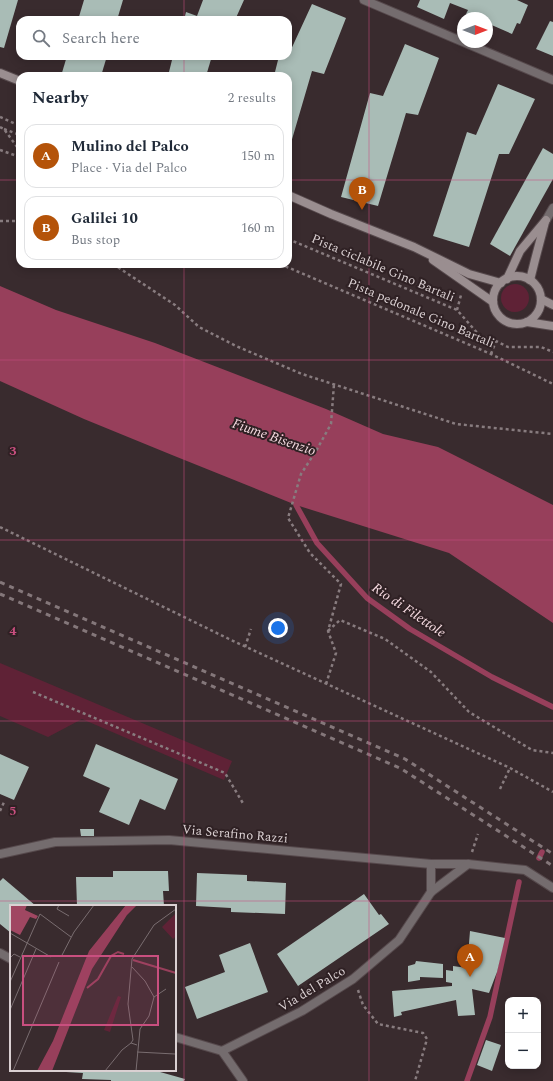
<!DOCTYPE html>
<meta charset="utf-8">
<style>
:root{--surface:#fff;--page:#f2f2f3;--text:#1f2937;--muted:#747a83;--line:#e0e1e3;--accent:#b45309}
body{margin:0;font-family:Spectral,serif;background:var(--page);color:var(--text)}
.controls{position:absolute;right:12px;bottom:12px;display:grid;overflow:hidden;border-radius:8px;box-shadow:0 2px 10px #0003}
.controls button{width:36px;height:36px;display:grid;place-items:center;padding:0;border:0;border-bottom:1px solid var(--line);background:var(--surface);color:var(--text);font:20px sans-serif}
.compass{position:absolute;left:457px;top:12px;width:36px;height:36px;border-radius:50%;background:var(--surface);box-shadow:0 2px 10px #0003;rotate:90deg}
.you{position:absolute;left:278px;top:628px;width:14px;height:14px;margin:-10px;border:3px solid #fff;border-radius:50%;background:#1a73e8;box-shadow:0 0 0 6px #1a73e833}
.badge{display:grid;place-items:center;width:26px;height:26px;border-radius:50%;background:var(--accent);color:#fff;font-size:13px;font-weight:700}
.pin{position:absolute;translate:-50% -33px;filter:drop-shadow(0 1px 2px #0008)}
.pin::after{content:'';position:absolute;top:21px;width:14px;height:12px;background:inherit;clip-path:polygon(0 0,100% 0,50% 100%)}
.list{margin:0;padding:0;list-style:none}
h2{display:flex;justify-content:space-between;align-items:center;height:52px;margin:0;padding:0 16px;font-size:17px}
h2 small{font-size:13px;font-weight:400;color:var(--muted)}
.list li{display:grid;grid-template-columns:26px 1fr auto;gap:12px;align-items:center;box-sizing:border-box;height:64px;margin:0 8px 8px;padding:0 8px;border:1px solid var(--line);border-radius:12px}
.list b{display:block;font-size:15px;white-space:nowrap}
.list p{margin:0;font-size:13px;white-space:nowrap;color:var(--muted)}
.list em{font-size:13px;font-style:normal;color:var(--muted)}
.icon{flex:none;width:22px;height:22px;fill:none;stroke:currentColor;stroke-width:2;stroke-linecap:round;stroke-linejoin:round}
.map{position:relative;flex:none;width:553px;height:1081px;overflow:hidden}
.search{position:absolute;background:var(--surface);box-shadow:0 2px 10px #0003;left:16px;top:16px;width:276px;height:44px;display:flex;align-items:center;gap:10px;box-sizing:border-box;padding:0 14px;border-radius:12px;color:var(--muted);font-size:15px}
.panel{position:absolute;background:var(--surface);box-shadow:0 2px 10px #0003;left:16px;top:72px;width:276px;height:196px;border-radius:12px}
.map>svg:first-child{display:block}
</style>
<div class="map">
<svg width="553" height="1081" viewBox="0 0 553 1081">
<rect width="100%" height="100%" fill="#392b2e"/>
<g fill="#5f2236">
<circle cx="515" cy="298" r="14"/>
<polygon points="0,663 232,761 224,780 82,719 48,737 0,716"/>
</g>
<polygon fill="#973f5b" points="0,286 56,310 155,343 326,409 383,434 438,447 553,505 553,623 449,553 296,505 172,455 84,419 0,381"/>
<g fill="none" stroke-linecap="round" stroke-linejoin="round">
<g stroke="#973f5b" stroke-width="5.5">
<polyline points="295,499 296,505 317,543 367,598 410,629 492,677 553,707"/>
<polyline points="539,858 542,852"/>
<polyline points="467,1081 490,1017 519,882"/>
</g>
</g>
<g fill="#a9bcb6">
<polygon points="0,0 18,0 4,48 0,47"/>
<polygon points="84,0 123,0 117,20 78,20"/>
<polygon points="203,0 244,0 235,20 184,20 186,12 197,16"/>
<polygon points="420,0 517,0 528,5 520,24 517,23 512,34 487,23 487,18 475,18 466,14 468,10 450,3 444,19 417,7"/>
<polygon points="312,4 346,18 324,74 312,71 288,153 288,76 274,76 279,56 288,56"/>
<polygon points="550,21 553,22 553,56 536,49"/>
<polygon points="405,44 439,58 418,115 406,113 378,206 341,197 370,93 383,96"/>
<polygon points="67,56 107,56 101,76 61,76"/>
<polygon points="173,56 212,56 206,76 168,76"/>
<polygon points="498,84 535,99 509,154 499,154 469,247 433,236 467,132 476,135"/>
<polygon points="543,148 553,154 553,179 510,256 490,244"/>
<polygon points="96,744 178,779 165,810 140,799 129,825 99,812 110,788 83,776"/>
<polygon points="0,754 29,767 14,800 0,794"/>
<polygon points="80,829 94,829 94,836 81,836"/>
<polygon points="113,871 168,871 169,891 163,891 164,906 77,906 76,877 113,877"/>
<polygon points="197,873 247,875 247,881 286,883 285,914 231,912 231,908 196,906"/>
<polygon points="3,878 36,906 11,906 11,933 0,924 0,881"/>
<polygon points="364,894 379,915 381,914 389,924 298,986 277,954"/>
<polygon points="470,931 505,938 497,972 489,993 472,989 475,1015 458,1016 456,1000 401,1012 402,1015 394,1017 392,991 452,986 452,983 446,982 446,970 453,971 453,966 467,968"/>
<polygon points="250,943 268,992 197,1019 185,987 225,972 219,955"/>
<polygon points="416,961 443,964 443,978 420,977 420,980 408,982 408,966 415,964"/>
<polygon points="486,1040 501,1045 492,1071 477,1065"/>
<polygon points="66,1070 153,1070 185,1079 184,1081 111,1081 111,1080 82,1079 83,1073 66,1072"/>
</g>
<g fill="none" stroke-linecap="round" stroke-linejoin="round">
<defs>
<g id="minor">
<polyline points="364,0 553,80"/>
<polyline points="546,220 553,208"/>
<polyline points="0,854 55,842 169,840 431,864 468,864 525,870 553,888"/>
<polyline points="431,892 431,864"/>
<polyline points="0,953 11,959"/>
<polyline points="175,1037 222,1051 302,1011 353,979 399,940 431,892 468,864"/>
<polyline points="222,1051 243,1081"/>
</g>
<g id="secondary">
<polyline points="0,73 20,81"/>
<polyline points="288,195 331,214 414,247 469,274 501,283"/>
<polyline points="433,260 493,302"/>
<circle cx="517" cy="300" r="24"/>
<polyline points="507,279 520,251 546,220"/>
<polyline points="530,280 535,260 545,222"/>
<polyline points="541,299 553,305"/>
<polyline points="527,322 553,326"/>
</g>
</defs>
<use href="#minor" stroke="#56494c" stroke-width="10"/>
<use href="#secondary" stroke="#56494c" stroke-width="10"/>
<g stroke="#887c7f" stroke-width="2.5" stroke-dasharray="3 3" stroke-linecap="butt">
<polyline points="0,117 20,126"/>
<polyline points="0,127 4,129 20,151"/>
<polyline points="4,129 20,135"/>
<polyline points="0,150 20,157"/>
<polyline points="0,221 20,221"/>
<polyline points="288,239 457,310 480,336 496,341 508,347 541,347 553,352"/>
<polyline points="113,264 175,305 199,327 236,346 302,374 456,424 553,434"/>
<polyline points="280,264 491,354 553,384"/>
<polyline points="457,310 461,295"/>
<polyline points="491,354 496,341"/>
<polyline points="0,527 229,639 510,768 553,792"/>
<polyline points="328,631 340,620 385,639 431,672 469,712 532,750 553,753"/>
<polyline points="245,647 251,629"/>
<polyline points="326,684 336,653 328,631 341,584 310,553 288,518 301,474 316,451 331,424 334,384"/>
<polyline points="33,692 225,773 244,805"/>
<polyline points="500,789 510,768"/>
<polyline points="0,811 5,800"/>
<polyline points="472,852 478,834"/>
<polyline points="358,990 363,1005 378,1024 423,1033 427,1039 415,1081"/>
</g>
<use href="#minor" stroke="#746c6e" stroke-width="8"/>
<use href="#secondary" stroke="#9a8e90" stroke-width="8"/>
<g stroke="#84777a" stroke-width="3" stroke-dasharray="5 5" stroke-linecap="butt">
<polyline points="0,582 405,759 553,854"/>
<polyline points="0,594 400,768 553,866"/>
</g>
</g>
<path fill="none" stroke="#c94f7f" stroke-width="1" stroke-opacity="0.55" d="M184,0V20M369,0V1081M184,56V76M0,180H20M288,180H553M184,264V1081M0,360H553M0,540H553M0,721H553M0,901H553"/>
<g text-anchor="middle" dominant-baseline="central" stroke-width="4" stroke-linejoin="round" paint-order="stroke">
<g font-size="13" fill="#dad0d2" stroke="#2f2124">
<text transform="translate(383 268) rotate(23)">Pista ciclabile Gino Bartali</text>
<text transform="translate(421 313) rotate(23)">Pista pedonale Gino Bartali</text>
<text transform="translate(235 834) rotate(5)">Via Serafino Razzi</text>
<text transform="translate(312 989) rotate(-31)">Via del Palco</text>
</g>
<g font-size="14" font-style="italic" fill="#f6dbe1" stroke="#2f2124">
<text transform="translate(274 437) rotate(19)">Fiume Bisenzio</text>
<text transform="translate(409 610) rotate(34)">Rio di Filettole</text>
</g>
</g>
<g transform="translate(10 905)">
<rect width="166" height="166" fill="#392b2e"/>
<path d="M166,8V31L163,34L152,22ZM108,91L111,92L100,127L94,125Z" fill="#5f2236"/>
<path d="M0,0H17L15,5L28,11L26,14L20,12L10,30L0,25Z" fill="#a04762"/>
<path d="M116,0H127L117,10L82,64L42,166H27L43,136L79,46Z" fill="#973f5b"/>
<path fill="none" stroke="#973f5b" stroke-width="2" d="M123,55L166,68M77,83L88,74L101,51L108,47L114,49"/>
<path fill="none" stroke="#796d70" stroke-width="1" d="M49,0L47,4L59,11M0,28L41,52M51,52L64,27L84,0M0,53L4,49L10,52M122,62L135,76L144,92L139,111L130,124L126,166M0,77L30,9L61,32M144,92L156,84M0,105L26,44M121,138L123,135L118,99L122,54L144,20L166,4M127,147L165,149M3,166L49,57M95,166L112,145L121,138L127,140"/>
<path fill="#c94f7f" fill-opacity="0.15" stroke="#c94f7f" stroke-width="2" d="M13,51H148V120H13Z"/>
<rect width="166" height="166" fill="none" stroke="#dad0d2" stroke-width="2"/>
</g>
<g font-size="13" text-anchor="middle" font-weight="bold" fill="#c94f7f" stroke="#2f2124" stroke-width="4" stroke-linejoin="round" paint-order="stroke">
<text x="13" y="455">3</text>
<text x="13" y="635">4</text>
<text x="13" y="815">5</text>
</g>
</svg>
<div class="controls">
<button>+</button>
<button>−</button>
</div>
<svg class="compass" viewBox="-18 -18 36 36"><path d="M0-13l5 13h-10z" fill="#e53935"/><path d="M0 13l5-13h-10z" fill="#747a83"/></svg>
<div class="you"></div>
<div class="pin badge" style="left:470px;top:977px">A</div>
<div class="pin badge" style="left:362px;top:210px">B</div>
<div class="search"><svg class="icon" aria-label="search" viewBox="0 0 24 24"><circle cx="10" cy="10" r="6"/><path d="M15 15l6 6"/></svg>Search here</div>
<section class="panel">
<h2>Nearby<small>2 results</small></h2>
<ul class="list">
<li><span class="badge">A</span><div><b>Mulino del Palco</b><p>Place · Via del Palco</p></div><em>150 m</em></li>
<li><span class="badge">B</span><div><b>Galilei 10</b><p>Bus stop</p></div><em>160 m</em></li>
</ul>
</section>
</div>
